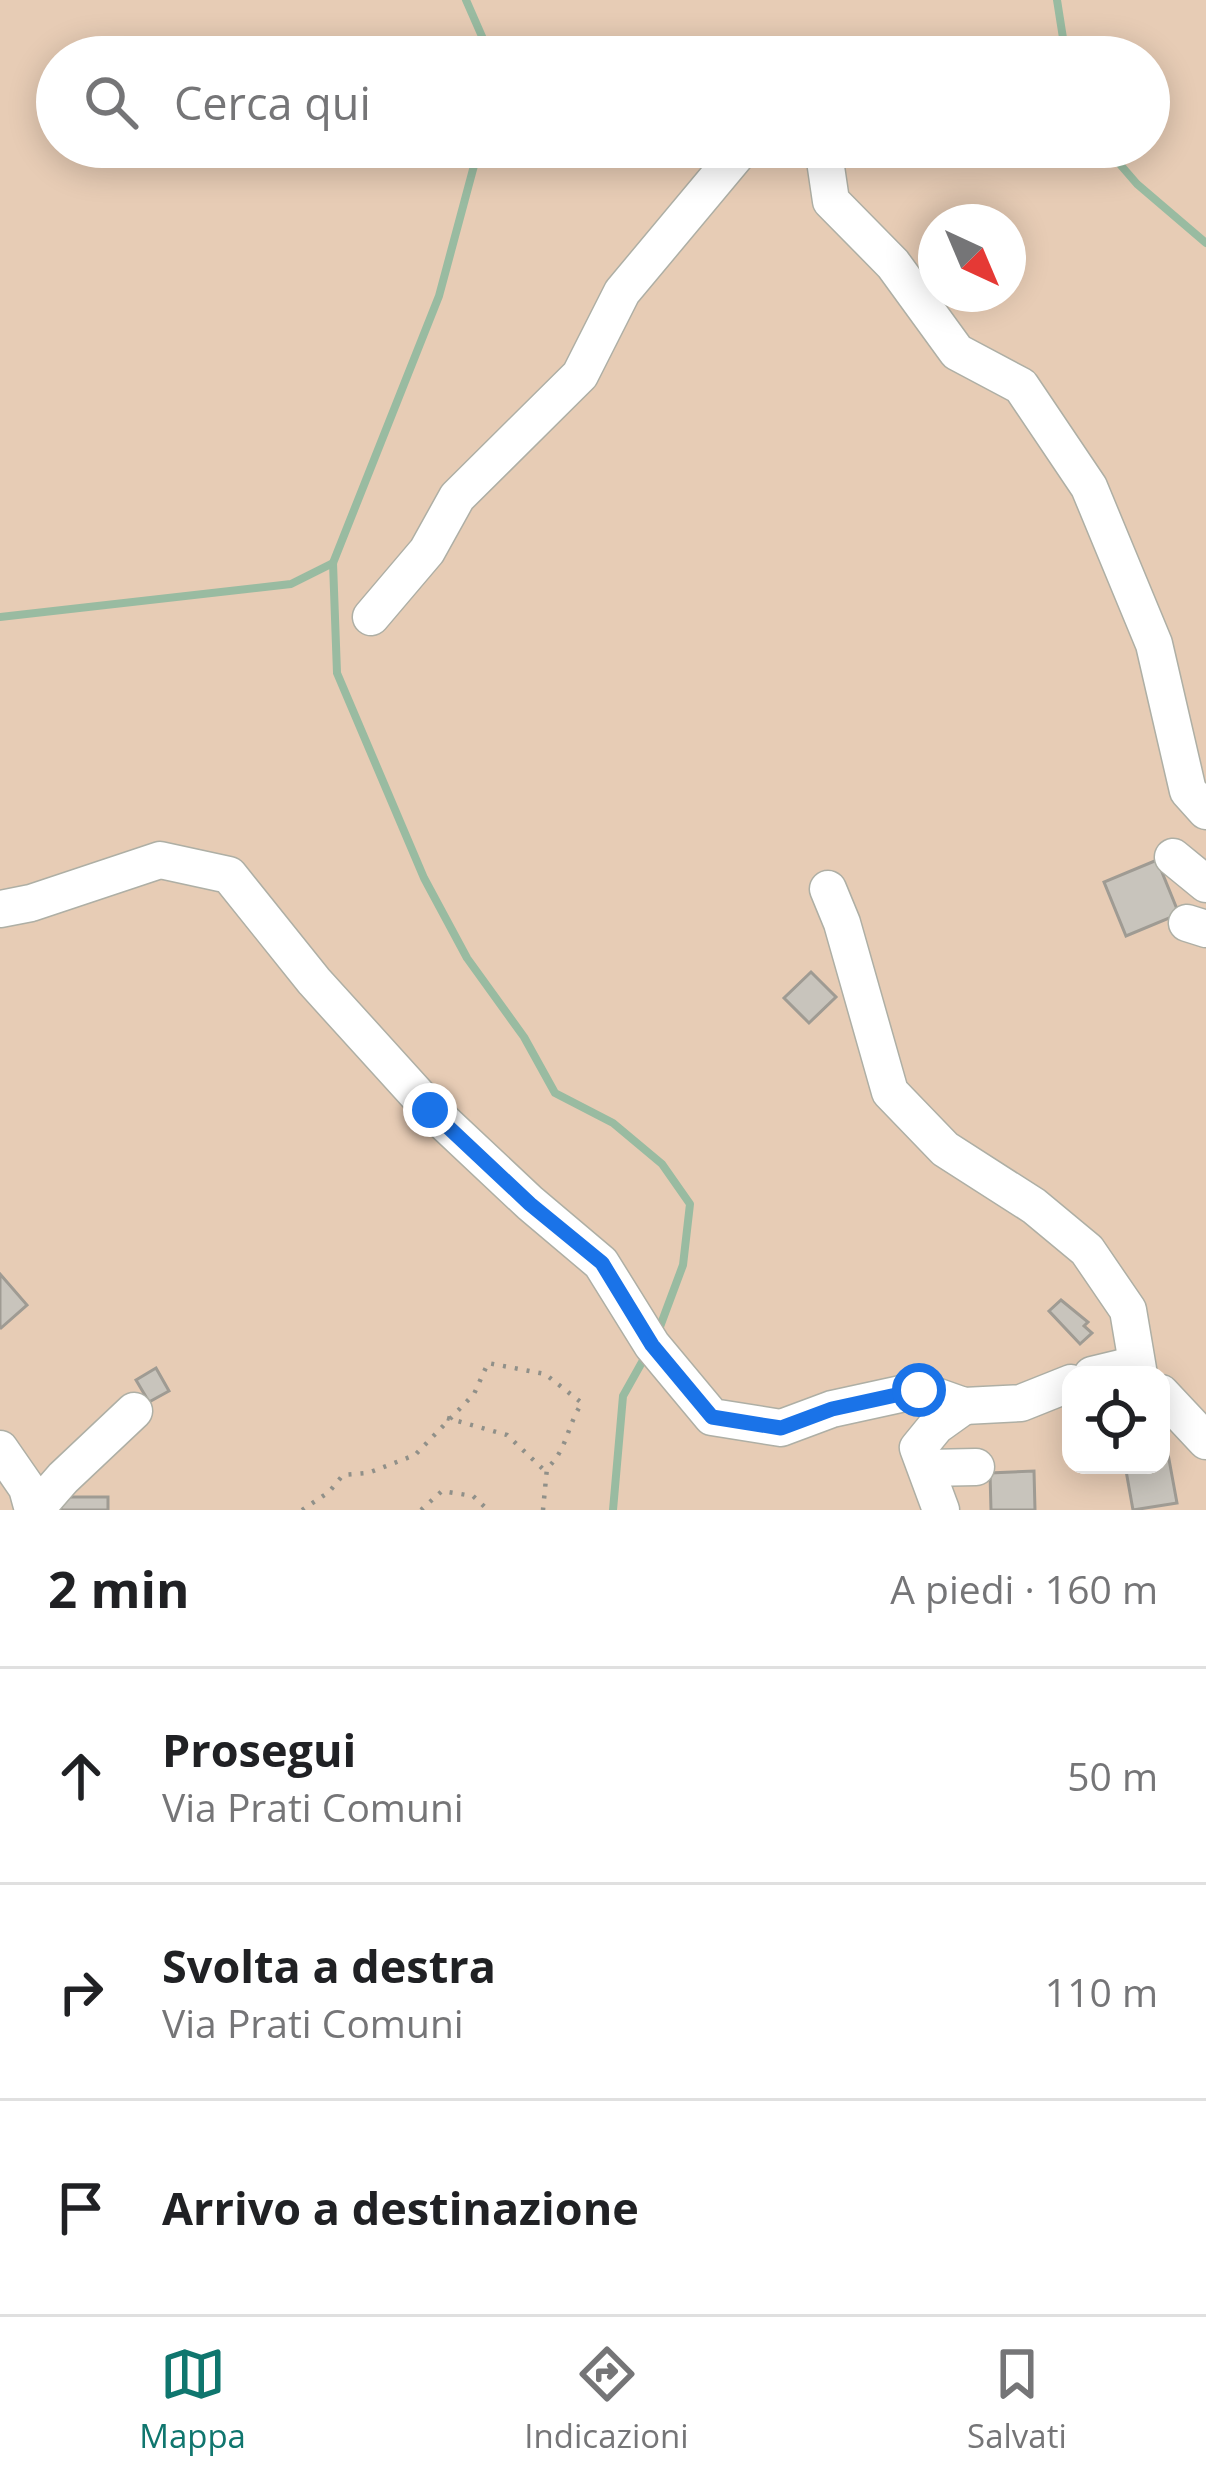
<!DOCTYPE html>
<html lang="it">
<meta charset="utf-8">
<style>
:root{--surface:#fff;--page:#f6f6f6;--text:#202124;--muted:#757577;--line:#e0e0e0;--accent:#0f766e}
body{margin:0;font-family:"Open Sans",sans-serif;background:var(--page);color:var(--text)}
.controls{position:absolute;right:36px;bottom:36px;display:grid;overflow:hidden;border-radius:24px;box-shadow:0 6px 30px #0003}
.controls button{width:108px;height:108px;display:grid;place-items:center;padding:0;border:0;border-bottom:3px solid var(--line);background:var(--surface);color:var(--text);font:60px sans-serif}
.compass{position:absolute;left:918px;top:204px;width:108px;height:108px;border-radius:50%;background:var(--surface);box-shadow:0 6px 30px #0003;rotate:136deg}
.stop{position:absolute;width:36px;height:36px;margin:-27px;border:9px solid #1a73e8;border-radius:50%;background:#fff}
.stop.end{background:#1a73e8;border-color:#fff;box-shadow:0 3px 12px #0008}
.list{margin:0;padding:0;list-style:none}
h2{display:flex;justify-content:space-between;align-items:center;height:156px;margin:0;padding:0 48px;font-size:51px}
h2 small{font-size:39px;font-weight:400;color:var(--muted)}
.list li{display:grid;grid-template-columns:78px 1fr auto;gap:36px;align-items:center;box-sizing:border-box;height:216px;padding:0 48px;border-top:3px solid var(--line)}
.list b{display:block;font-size:45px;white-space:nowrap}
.list p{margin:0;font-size:39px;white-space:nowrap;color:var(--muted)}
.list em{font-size:39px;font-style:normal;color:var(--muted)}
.icon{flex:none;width:66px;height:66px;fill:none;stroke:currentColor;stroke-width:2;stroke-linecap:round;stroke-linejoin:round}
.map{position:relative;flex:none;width:1206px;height:1510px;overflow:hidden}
.search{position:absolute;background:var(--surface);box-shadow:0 6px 30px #0003;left:36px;right:36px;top:36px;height:132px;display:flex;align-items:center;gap:30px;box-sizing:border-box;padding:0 42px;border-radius:66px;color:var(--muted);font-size:45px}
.sheet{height:804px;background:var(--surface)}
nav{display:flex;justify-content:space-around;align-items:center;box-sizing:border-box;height:168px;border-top:3px solid var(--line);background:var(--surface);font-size:33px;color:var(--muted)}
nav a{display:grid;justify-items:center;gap:6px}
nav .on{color:var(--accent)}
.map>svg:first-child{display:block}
</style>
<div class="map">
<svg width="1206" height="1510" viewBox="0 0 1206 1510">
<rect width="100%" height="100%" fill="#e2e2d9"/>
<path fill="#e7ccb5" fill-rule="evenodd" d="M0,0H1206V1510H0ZM57,57H1149V147H57ZM936,222H1008V294H936ZM1071,1375H1161V1465H1071Z"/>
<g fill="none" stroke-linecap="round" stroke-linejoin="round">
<g stroke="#99bba1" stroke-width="8">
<polyline points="466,0 491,57"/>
<polyline points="1057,0 1066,57"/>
<polyline points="479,147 439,296 333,563 337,673 424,878 467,958 524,1037 555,1093 613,1123 662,1164 690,1204 683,1265 658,1332"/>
<polyline points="1105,147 1137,184 1206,243"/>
<polyline points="0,617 291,584 333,563"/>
<polyline points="613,1510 623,1396 646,1355"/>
</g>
</g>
<g fill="#c8c4bc" stroke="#9f9b93" stroke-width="3">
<polygon points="1157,860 1179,914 1126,936 1104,882"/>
<polygon points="811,972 836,997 809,1023 784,998"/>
<polygon points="0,1274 27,1305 1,1328 0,1327"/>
<polygon points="1061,1300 1088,1322 1084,1326 1092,1333 1080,1344 1049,1311"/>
<polygon points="156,1368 169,1391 149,1402 136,1380"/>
<polygon points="1168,1454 1177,1503 1133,1510 1125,1465 1161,1465 1161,1455"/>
<polygon points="1034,1471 1035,1510 991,1510 990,1473"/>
<rect x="61" y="1497" width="47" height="13"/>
</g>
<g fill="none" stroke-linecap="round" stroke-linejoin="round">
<defs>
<g id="minor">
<polyline points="823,147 831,201 893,264 957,352 1021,386 1089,487 1154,644 1188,791 1206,811"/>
<polyline points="371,617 427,551 457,497 580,375 622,292 743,147"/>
<polyline points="1173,857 1206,884"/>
<polyline points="828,889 842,923 890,1092 945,1149 1034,1206 1087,1250 1128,1310 1139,1375"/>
<polyline points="0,909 31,903 160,860 229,875 314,981 431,1110 530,1203 601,1263 652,1345 712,1417 781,1428 832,1409 919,1390 964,1406 1021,1403 1071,1383"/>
<polyline points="1187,923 1206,929"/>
<polyline points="1092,1375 1121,1368 1135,1375"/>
<polyline points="1161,1393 1206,1441"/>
<polyline points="0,1449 27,1488 33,1510"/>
<polyline points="927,1468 976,1467"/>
<polyline points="35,1510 63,1478 134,1411"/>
<polyline points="941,1510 918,1448 936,1426 964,1406"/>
</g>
</defs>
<use href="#minor" stroke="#aeafa5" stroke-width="39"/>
<g stroke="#909089" stroke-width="4.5" stroke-dasharray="3 9" stroke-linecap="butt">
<polyline points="447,1418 507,1435 545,1471"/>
<path d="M302,1510L329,1492L343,1475L368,1473L415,1455L474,1394L488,1363L545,1374L582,1403C567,1425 567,1451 547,1468L543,1510"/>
<polyline points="421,1510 442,1491 473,1496 488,1510"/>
</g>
<use href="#minor" stroke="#fff" stroke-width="36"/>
</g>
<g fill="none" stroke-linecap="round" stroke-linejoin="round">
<polyline stroke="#1a73e8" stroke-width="15" points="430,1110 530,1204 602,1263 652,1345 712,1417 781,1428 832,1409 919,1390"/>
</g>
</svg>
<div class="controls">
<button><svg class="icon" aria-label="locate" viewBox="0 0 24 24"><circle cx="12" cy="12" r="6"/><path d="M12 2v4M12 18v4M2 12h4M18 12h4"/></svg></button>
</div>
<svg class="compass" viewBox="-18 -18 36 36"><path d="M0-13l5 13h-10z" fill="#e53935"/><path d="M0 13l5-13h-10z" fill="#757577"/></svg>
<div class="stop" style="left:919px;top:1390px"></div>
<div class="stop end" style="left:430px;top:1110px"></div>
<div class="search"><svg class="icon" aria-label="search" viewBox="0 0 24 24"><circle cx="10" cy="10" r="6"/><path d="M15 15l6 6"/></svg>Cerca qui</div>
</div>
<section class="sheet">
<h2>2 min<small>A piedi · 160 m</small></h2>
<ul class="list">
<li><svg class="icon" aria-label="ahead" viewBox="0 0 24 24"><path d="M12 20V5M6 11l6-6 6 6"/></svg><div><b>Prosegui</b><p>Via Prati Comuni</p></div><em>50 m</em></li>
<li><svg class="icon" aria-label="right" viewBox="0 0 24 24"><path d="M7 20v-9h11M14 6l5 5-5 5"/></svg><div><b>Svolta a destra</b><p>Via Prati Comuni</p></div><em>110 m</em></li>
<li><svg class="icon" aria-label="arrive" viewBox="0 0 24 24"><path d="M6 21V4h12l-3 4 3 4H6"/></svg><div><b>Arrivo a destinazione</b></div></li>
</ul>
</section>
<nav>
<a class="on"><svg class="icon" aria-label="map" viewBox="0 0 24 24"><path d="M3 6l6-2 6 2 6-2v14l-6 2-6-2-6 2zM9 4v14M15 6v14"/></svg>Mappa</a>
<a><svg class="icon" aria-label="directions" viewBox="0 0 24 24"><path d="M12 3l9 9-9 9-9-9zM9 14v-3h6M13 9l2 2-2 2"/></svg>Indicazioni</a>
<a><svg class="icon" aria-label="saved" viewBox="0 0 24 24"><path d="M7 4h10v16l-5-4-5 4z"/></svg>Salvati</a>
</nav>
